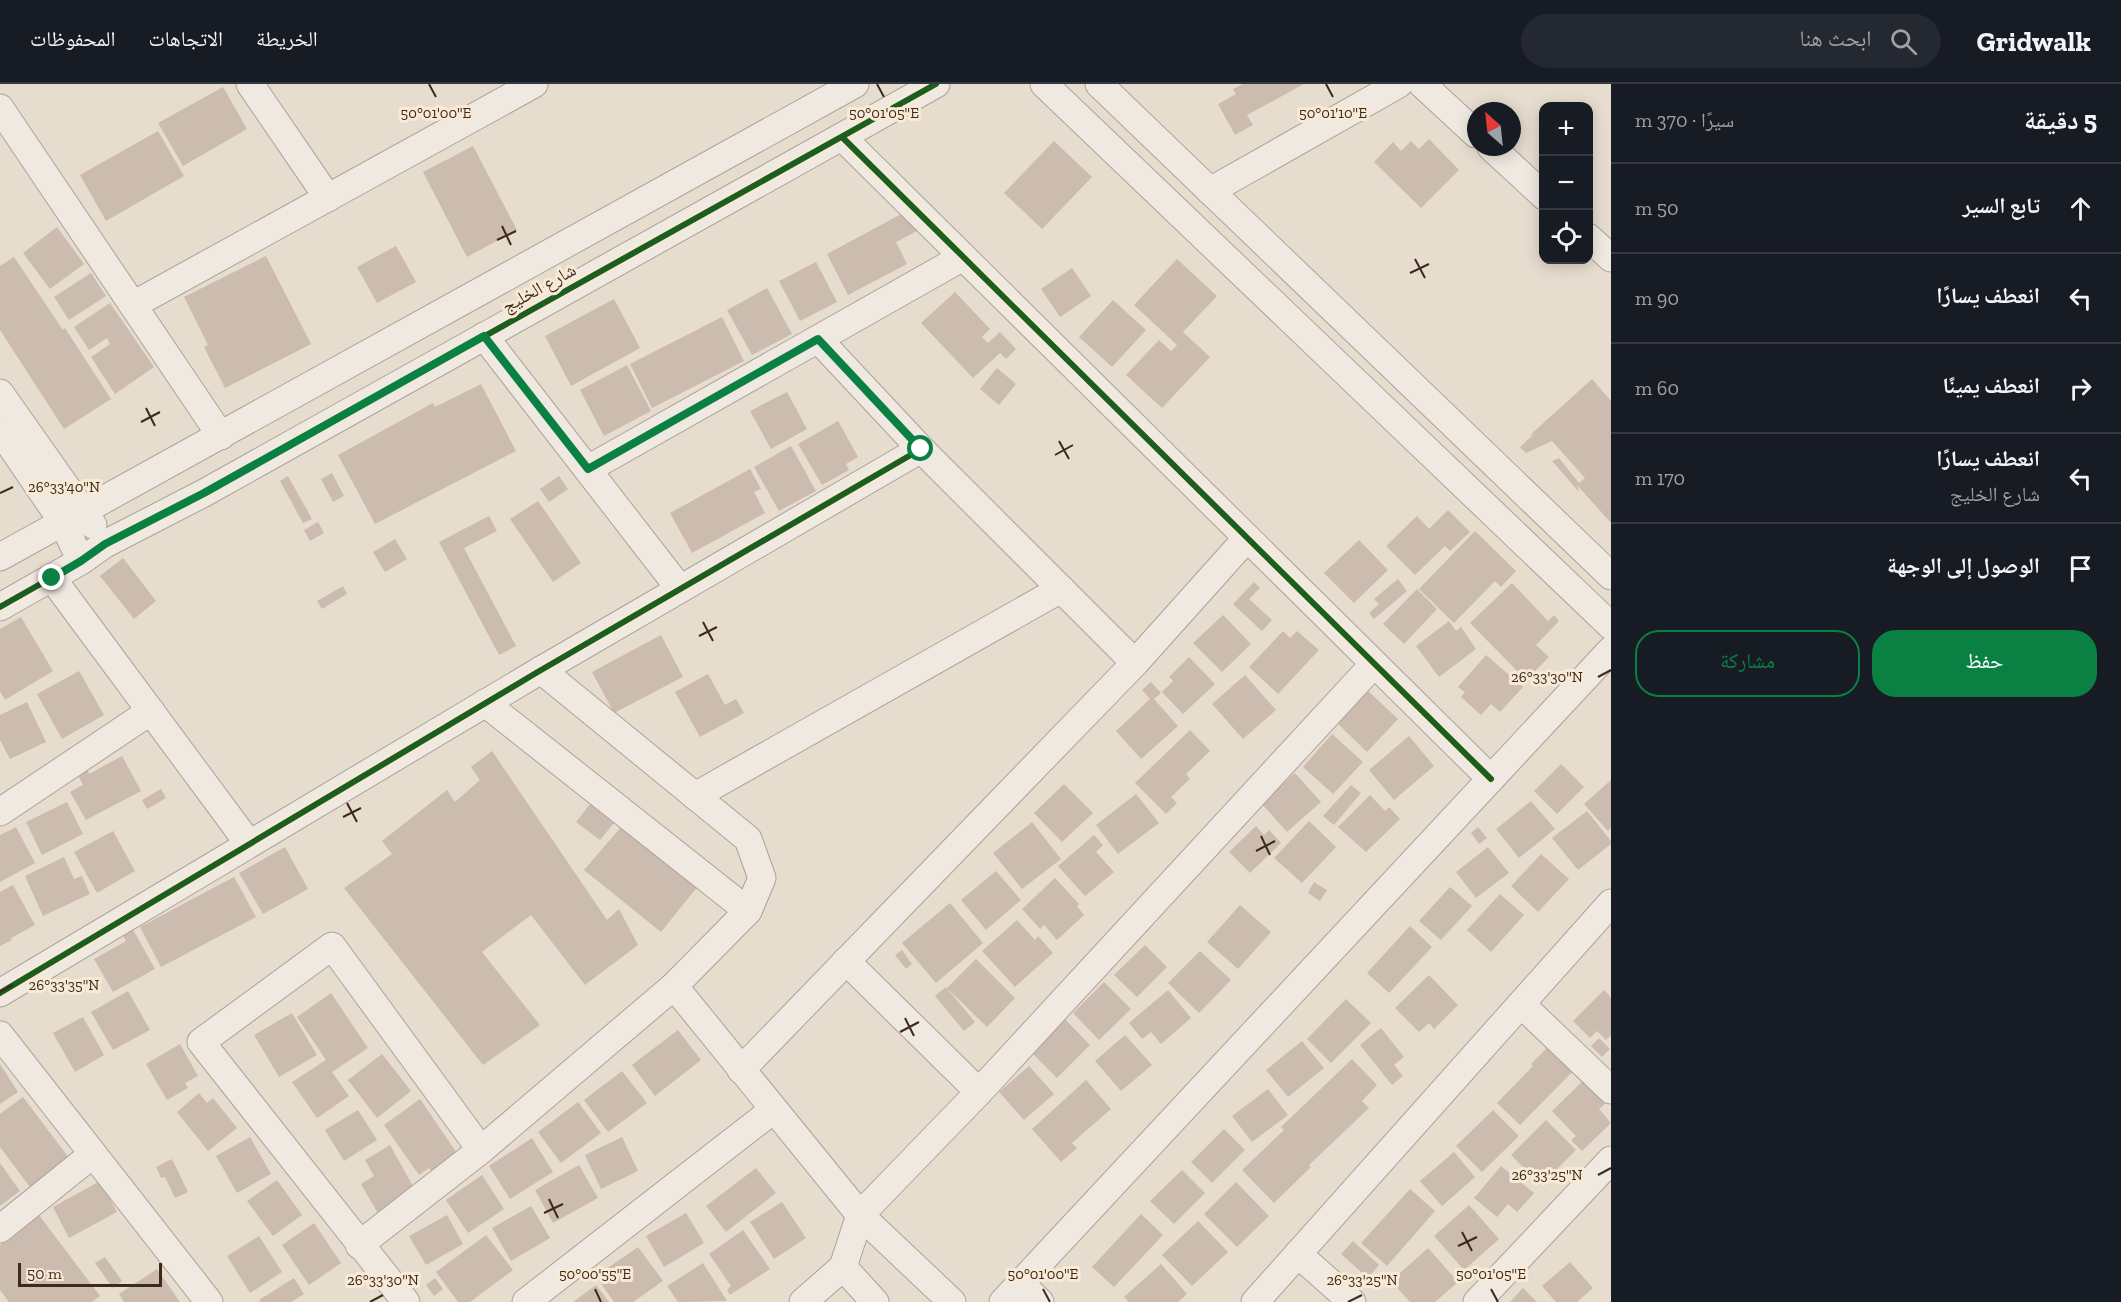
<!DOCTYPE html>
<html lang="ar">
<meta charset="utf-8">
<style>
:root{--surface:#171b24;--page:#242831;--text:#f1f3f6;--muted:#9ea1a6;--line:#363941;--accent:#0b8043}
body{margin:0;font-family:"Zilla Slab","Noto Naskh Arabic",serif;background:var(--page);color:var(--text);direction:rtl}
.controls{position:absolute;right:18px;top:18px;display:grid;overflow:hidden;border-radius:12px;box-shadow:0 3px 15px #0003}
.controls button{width:54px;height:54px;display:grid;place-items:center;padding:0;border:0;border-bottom:2px solid var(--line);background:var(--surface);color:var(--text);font:30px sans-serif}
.compass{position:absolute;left:1467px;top:18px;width:54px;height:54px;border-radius:50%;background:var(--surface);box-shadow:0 3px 15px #0003;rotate:333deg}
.scale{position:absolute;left:18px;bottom:15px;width:144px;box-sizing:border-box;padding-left:6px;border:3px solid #3d291e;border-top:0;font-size:16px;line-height:21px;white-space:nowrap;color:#3d291e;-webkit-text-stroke:4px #f8ead5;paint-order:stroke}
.stop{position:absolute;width:18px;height:18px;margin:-14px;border:4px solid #0b8043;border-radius:50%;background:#fff}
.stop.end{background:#0b8043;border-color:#fff;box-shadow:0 2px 6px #0008}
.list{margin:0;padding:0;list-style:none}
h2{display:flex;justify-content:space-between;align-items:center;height:78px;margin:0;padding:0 24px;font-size:26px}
h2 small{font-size:20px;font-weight:400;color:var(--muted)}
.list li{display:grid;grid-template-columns:39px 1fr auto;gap:18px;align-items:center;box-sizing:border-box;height:90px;padding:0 24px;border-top:2px solid var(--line)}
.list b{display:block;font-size:22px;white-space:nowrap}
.list p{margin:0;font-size:20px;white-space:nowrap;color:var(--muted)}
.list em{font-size:20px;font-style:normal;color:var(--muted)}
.actions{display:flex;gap:12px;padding:18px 24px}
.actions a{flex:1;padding:14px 0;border:2px solid var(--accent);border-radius:24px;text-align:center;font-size:21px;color:var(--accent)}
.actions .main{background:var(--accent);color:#fff}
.icon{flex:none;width:33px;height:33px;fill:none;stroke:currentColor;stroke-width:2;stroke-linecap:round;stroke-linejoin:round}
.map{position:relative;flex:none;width:1611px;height:1218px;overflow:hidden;direction:ltr}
header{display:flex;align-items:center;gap:36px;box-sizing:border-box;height:84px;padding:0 30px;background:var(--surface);border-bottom:2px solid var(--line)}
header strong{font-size:28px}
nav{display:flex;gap:33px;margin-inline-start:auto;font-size:21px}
.search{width:420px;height:54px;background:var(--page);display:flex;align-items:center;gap:15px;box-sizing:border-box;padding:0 21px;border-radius:33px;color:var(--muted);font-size:22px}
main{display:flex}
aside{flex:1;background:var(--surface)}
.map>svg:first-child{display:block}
</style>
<header>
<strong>Gridwalk</strong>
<div class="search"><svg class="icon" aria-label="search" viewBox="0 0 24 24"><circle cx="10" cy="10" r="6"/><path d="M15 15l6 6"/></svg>ابحث هنا</div>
<nav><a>الخريطة</a><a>الاتجاهات</a><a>المحفوظات</a></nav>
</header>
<main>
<aside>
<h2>5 دقيقة<small>سيرًا · 370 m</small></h2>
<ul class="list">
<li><svg class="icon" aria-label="ahead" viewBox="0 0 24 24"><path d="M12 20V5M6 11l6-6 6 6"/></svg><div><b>تابع السير</b></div><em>50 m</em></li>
<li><svg class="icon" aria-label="left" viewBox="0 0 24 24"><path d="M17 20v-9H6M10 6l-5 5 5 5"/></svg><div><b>انعطف يسارًا</b></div><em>90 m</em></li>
<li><svg class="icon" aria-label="right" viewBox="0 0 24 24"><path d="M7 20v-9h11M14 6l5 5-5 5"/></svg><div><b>انعطف يمينًا</b></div><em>60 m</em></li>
<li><svg class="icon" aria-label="left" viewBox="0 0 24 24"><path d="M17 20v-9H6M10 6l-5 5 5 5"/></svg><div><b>انعطف يسارًا</b><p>شارع الخليج</p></div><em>170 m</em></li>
<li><svg class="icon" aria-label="arrive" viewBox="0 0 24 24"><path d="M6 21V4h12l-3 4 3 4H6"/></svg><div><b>الوصول إلى الوجهة</b></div></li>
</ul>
<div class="actions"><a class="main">حفظ</a><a>مشاركة</a></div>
</aside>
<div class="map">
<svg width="1611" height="1218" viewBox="0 0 1611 1218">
<rect width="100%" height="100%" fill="#e7ddcf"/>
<g fill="#ccbbaf">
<polygon points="1243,0 1304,0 1247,31 1253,41 1235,51 1218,20 1236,10 1233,5"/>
<polygon points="223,3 247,45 183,82 158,39"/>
<polygon points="158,47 184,92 106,137 80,91"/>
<polygon points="1429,55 1459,86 1421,124 1374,78 1393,58 1401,67 1411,57 1419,65"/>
<polygon points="1054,57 1092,93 1042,145 1004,109"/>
<polygon points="473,62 517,146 467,173 423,88"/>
<polygon points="907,127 917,147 896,158 907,180 848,211 827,170"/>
<polygon points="57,143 84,180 50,205 23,169"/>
<polygon points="396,162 416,198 377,219 357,183"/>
<polygon points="266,172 311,260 225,304 204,263 208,261 184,213"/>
<polygon points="14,173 63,246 65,244 111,315 64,345 0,246 0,182"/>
<polygon points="1177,175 1217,212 1183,248 1210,273 1162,324 1126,291 1159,256 1171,267 1177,261 1134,221"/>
<polygon points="816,178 837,218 800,237 779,197"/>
<polygon points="1072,184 1091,212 1060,233 1041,205"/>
<polygon points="91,189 106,212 69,236 54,213"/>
<polygon points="767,204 792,250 752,271 727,226"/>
<polygon points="955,208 990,245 982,253 988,259 1000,248 1016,265 1006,275 1000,269 973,294 921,239"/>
<polygon points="614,215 640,264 571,302 545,252"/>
<polygon points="1113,216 1146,246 1112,283 1079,253"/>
<polygon points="110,219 154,283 115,310 91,273 110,260 107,254 89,266 74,243"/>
<polygon points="722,233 744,277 652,324 630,280"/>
<polygon points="627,281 651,327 604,352 580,306"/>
<polygon points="997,284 1016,300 999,321 980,305"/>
<polygon points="1592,295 1611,317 1611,439 1577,401 1579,408 1552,377 1559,374 1579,399 1585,394 1552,357 1526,369 1520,363 1535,349 1529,352"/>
<polygon points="481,300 516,367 375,440 338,371 433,319 435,323"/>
<polygon points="787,308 807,345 771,365 750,327"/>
<polygon points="838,337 858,373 846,380 849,386 822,401 798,360"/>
<polygon points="791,362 816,407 779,427 754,383"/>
<polygon points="750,385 761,405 754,408 765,429 692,469 670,429"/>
<polygon points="332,389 344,412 333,418 321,395"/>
<polygon points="288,392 312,435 303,439 280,397"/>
<polygon points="559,392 568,405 549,418 540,405"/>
<polygon points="538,417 581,479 553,498 510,435"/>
<polygon points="1448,426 1470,448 1450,467 1445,462 1415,491 1386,462 1417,432 1429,445"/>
<polygon points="489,432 497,447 464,464 516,562 499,571 439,458"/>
<polygon points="318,438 324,449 310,457 304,446"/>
<polygon points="1475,447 1516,487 1501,503 1495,497 1454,539 1419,505"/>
<polygon points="395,455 407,475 385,488 373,468"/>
<polygon points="1359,456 1388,486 1354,519 1324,489"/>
<polygon points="123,474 156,517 134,535 100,492"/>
<polygon points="1398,495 1407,507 1374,535 1369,529 1379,520 1374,515"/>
<polygon points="1254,498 1260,504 1249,515 1272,536 1262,547 1233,520"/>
<polygon points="1512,499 1548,537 1554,531 1559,537 1536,561 1549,573 1526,596 1470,539"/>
<polygon points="343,502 347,510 322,525 317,517"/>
<polygon points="1417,505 1437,525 1404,560 1383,540"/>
<polygon points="1223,531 1251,560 1222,588 1193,559"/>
<polygon points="21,533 53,587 5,616 0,607 0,545"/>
<polygon points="1449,537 1456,547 1461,543 1476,565 1439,593 1416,562"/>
<polygon points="1283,547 1290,554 1297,547 1319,566 1278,610 1249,583"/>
<polygon points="661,551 683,593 614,629 592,588"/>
<polygon points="1486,571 1523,603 1500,628 1491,620 1481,631 1461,613 1465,608 1458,603"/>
<polygon points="1189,573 1215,600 1183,630 1162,608 1173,597 1169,593"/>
<polygon points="79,587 104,631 62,655 37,610"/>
<polygon points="708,590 725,621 736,615 744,629 700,653 675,608"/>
<polygon points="1245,591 1276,626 1243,655 1212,620"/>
<polygon points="1151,598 1161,609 1154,615 1178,642 1141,675 1116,647 1150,615 1142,606"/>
<polygon points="1367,606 1398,635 1367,668 1337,639"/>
<polygon points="27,618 46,658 10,675 0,656 0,631"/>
<polygon points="1190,646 1210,667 1186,690 1190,695 1171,713 1177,719 1166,730 1135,699"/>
<polygon points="1332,650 1363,678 1333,710 1303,683"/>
<polygon points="1409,652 1434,682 1394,716 1369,686"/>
<polygon points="492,667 607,836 619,825 638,861 585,901 531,831 482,868 540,941 483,981 344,804 392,770 382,757 447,706 455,718 480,696 471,683"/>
<polygon points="122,672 141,707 86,736 70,708 83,701 77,689 87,684 89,690"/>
<polygon points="1561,680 1584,703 1557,730 1534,707"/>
<polygon points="1295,689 1321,718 1287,748 1261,719"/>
<polygon points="1611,696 1611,744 1608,747 1584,720"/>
<polygon points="1064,700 1093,729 1062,758 1034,729"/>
<polygon points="1351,701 1361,709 1334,741 1323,732"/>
<polygon points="161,705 166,714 147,725 142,716"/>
<polygon points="1136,710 1159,739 1118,770 1096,741"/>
<polygon points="1370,711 1385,727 1389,723 1400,735 1366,768 1338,743"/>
<polygon points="1531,717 1555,745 1519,774 1496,745"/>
<polygon points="67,718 83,750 42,771 26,738"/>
<polygon points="590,720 614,739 600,756 576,738"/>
<polygon points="1587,727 1611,757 1611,760 1578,786 1552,754"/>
<polygon points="1309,737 1336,763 1302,799 1274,774"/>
<polygon points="1032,738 1061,775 1022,805 993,769"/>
<polygon points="622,742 698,802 661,848 584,786"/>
<polygon points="1256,742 1264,751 1269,746 1281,759 1250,789 1229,768"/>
<polygon points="16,743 35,779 0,798 0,751"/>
<polygon points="1478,743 1487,754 1479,760 1471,749"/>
<polygon points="113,747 135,787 97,809 74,768"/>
<polygon points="1094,751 1103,761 1096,768 1114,788 1085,812 1058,782"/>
<polygon points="285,763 308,805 263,830 239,789"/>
<polygon points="1488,763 1509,789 1476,814 1456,788"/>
<polygon points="1541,770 1569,795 1538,828 1511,802"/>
<polygon points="64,773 74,795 82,792 90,810 43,832 25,792"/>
<polygon points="996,787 1021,816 986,846 961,816"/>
<polygon points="234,793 256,833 161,883 140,843"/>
<polygon points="1055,794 1079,820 1077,822 1084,831 1057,856 1044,841 1040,845 1022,825"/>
<polygon points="1314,798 1327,806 1320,817 1308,809"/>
<polygon points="13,801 35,841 11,854 12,856 0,862 0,808"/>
<polygon points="1450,803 1472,822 1441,856 1419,837"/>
<polygon points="1500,810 1524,831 1491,868 1467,846"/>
<polygon points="950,819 983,859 936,899 902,859"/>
<polygon points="1240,821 1271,848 1238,885 1207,858"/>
<polygon points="1017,836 1035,856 1038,852 1053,869 1015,903 982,867"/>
<polygon points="1410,842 1432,863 1389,909 1367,889"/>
<polygon points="132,844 155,885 113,908 94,875 126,857 122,850"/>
<polygon points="1145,861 1167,883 1137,913 1114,891"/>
<polygon points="902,866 912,880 906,885 895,871"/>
<polygon points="1200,867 1231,896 1199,929 1168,899"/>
<polygon points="976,875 1015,914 987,943 947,904"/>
<polygon points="1429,891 1458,921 1434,945 1429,939 1419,948 1395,924"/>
<polygon points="1104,898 1131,925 1099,956 1073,929"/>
<polygon points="946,903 975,938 964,947 935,912"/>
<polygon points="1168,906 1191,934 1161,960 1151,948 1142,955 1129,939"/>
<polygon points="1604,906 1611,914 1611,951 1606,956 1597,947 1590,954 1573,937"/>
<polygon points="128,907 150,946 113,966 91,928"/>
<polygon points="331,909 368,964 332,988 349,1012 317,1034 292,998 326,976 297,933"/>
<polygon points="1346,915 1371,939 1331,979 1307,955"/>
<polygon points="292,929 317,971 279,993 254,951"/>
<polygon points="1062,932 1090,961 1057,994 1028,965"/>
<polygon points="83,933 104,971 75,988 53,949"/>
<polygon points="1381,944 1404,973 1394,981 1403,992 1392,1001 1360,961"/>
<polygon points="678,946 701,976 655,1012 632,981"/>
<polygon points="1125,951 1152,981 1121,1007 1095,977"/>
<polygon points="1557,954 1582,978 1520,1041 1497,1019 1533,982 1531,980"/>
<polygon points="1599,954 1610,965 1602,973 1591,962"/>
<polygon points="1302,957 1324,984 1288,1013 1266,986"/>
<polygon points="180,960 198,992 185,999 188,1004 167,1016 146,980"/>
<polygon points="382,970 411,1007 377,1034 348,996"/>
<polygon points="1352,975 1377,1001 1362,1017 1369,1024 1309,1081 1311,1083 1274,1119 1242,1086 1284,1046 1281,1043"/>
<polygon points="0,980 18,1008 0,1020"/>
<polygon points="1029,982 1054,1010 1024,1036 999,1008"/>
<polygon points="622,987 647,1019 608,1048 584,1016"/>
<polygon points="1588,992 1610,1015 1599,1025 1611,1039 1582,1067 1571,1056 1576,1052 1552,1027"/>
<polygon points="1086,996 1111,1025 1072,1059 1077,1064 1061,1078 1032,1045"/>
<polygon points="1268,1005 1288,1031 1252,1058 1232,1032"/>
<polygon points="199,1009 207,1019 213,1014 237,1044 208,1067 177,1028"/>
<polygon points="23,1013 69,1074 30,1103 0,1063 0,1030"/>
<polygon points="420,1015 463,1078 438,1096 429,1084 419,1091 384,1041"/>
<polygon points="578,1018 601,1049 561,1079 538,1048"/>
<polygon points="358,1026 377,1056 344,1077 325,1046"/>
<polygon points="1493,1026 1519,1052 1482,1088 1456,1062"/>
<polygon points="1546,1036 1576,1066 1541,1101 1511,1071"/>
<polygon points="1224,1045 1245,1066 1212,1099 1191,1078"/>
<polygon points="250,1053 271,1090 237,1109 216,1072"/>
<polygon points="622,1053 638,1087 601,1105 585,1071"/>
<polygon points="532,1054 553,1088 510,1115 489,1082"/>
<polygon points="390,1061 414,1104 380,1133 361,1100 374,1092 365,1076"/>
<polygon points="1454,1068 1475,1093 1442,1122 1420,1097"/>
<polygon points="172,1075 188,1108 175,1114 165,1093 161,1094 156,1083"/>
<polygon points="0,1079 20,1107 0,1122"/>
<polygon points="579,1081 598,1114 553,1139 535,1106"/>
<polygon points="1501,1082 1534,1109 1517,1128 1508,1120 1497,1133 1474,1114"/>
<polygon points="756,1084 776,1109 726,1148 706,1122"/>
<polygon points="1182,1086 1205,1109 1174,1140 1150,1117"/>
<polygon points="482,1091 504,1125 468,1149 446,1116"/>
<polygon points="277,1096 302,1131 273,1152 247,1117"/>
<polygon points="100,1097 117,1128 69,1154 53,1123"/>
<polygon points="1236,1098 1269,1132 1237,1163 1204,1130"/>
<polygon points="1410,1105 1435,1127 1387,1182 1361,1159"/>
<polygon points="782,1118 806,1154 774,1175 750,1138"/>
<polygon points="1469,1121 1499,1155 1464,1186 1434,1152"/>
<polygon points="531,1122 550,1154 511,1177 492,1144"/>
<polygon points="686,1129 704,1159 664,1183 646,1152"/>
<polygon points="1141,1130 1163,1151 1114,1203 1092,1183"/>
<polygon points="39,1131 100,1212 92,1218 9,1218 0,1206 0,1161"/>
<polygon points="447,1131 463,1160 426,1181 409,1152"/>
<polygon points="1198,1137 1228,1168 1192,1202 1162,1171"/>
<polygon points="314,1139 341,1179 309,1201 282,1161"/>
<polygon points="743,1146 770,1185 730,1211 727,1206 731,1202 709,1170"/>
<polygon points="486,1151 513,1186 470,1218 458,1218 436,1188"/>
<polygon points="259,1152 282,1188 250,1209 227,1172"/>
<polygon points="1353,1157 1379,1181 1368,1194 1341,1170"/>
<polygon points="638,1163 663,1197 633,1218 614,1218 596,1192"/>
<polygon points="1428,1164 1458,1198 1435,1218 1410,1218 1391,1197"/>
<polygon points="105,1173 122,1197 113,1204 95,1179"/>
<polygon points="1570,1178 1593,1204 1577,1218 1556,1218 1542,1202"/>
<polygon points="703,1179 727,1217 678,1218 667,1202"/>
<polygon points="1161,1180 1187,1210 1178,1218 1129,1218 1124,1213"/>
<polygon points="157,1185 180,1218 124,1218 119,1210"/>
<polygon points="294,1194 304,1210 291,1218 261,1218 259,1216"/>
<polygon points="435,1194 443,1205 434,1212 426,1201"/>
<polygon points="596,1201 609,1218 573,1218"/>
<polygon points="1523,1204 1537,1218 1510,1218"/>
</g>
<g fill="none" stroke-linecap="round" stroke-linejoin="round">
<defs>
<g id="minor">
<polyline points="250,0 328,114"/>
<polyline points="1044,0 1611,542"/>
<polyline points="1099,0 1611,492"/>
<polyline points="1422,0 1476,50"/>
<polyline points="0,24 221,352"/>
<polyline points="842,53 1491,695"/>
<polyline points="1491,63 1544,112"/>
<polyline points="1210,107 1399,0"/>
<polyline points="1588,153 1611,174"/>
<polyline points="133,221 534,0"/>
<polyline points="484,252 680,505"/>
<polyline points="818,255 921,365 1135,579"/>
<polyline points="0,309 93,441"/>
<polyline points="0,346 62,437 81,477"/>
<polyline points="588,385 963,173"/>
<polyline points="0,473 855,0"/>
<polyline points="52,494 249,760"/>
<polyline points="0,523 81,477 105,460 204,409 936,0"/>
<polyline points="485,619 748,827"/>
<polyline points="695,712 1061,505"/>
<polyline points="0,728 151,627"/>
<polyline points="846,877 979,1008"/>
<polyline points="674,902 860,1131 952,1218"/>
<polyline points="0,909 536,589 921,365"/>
<polyline points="1521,920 1611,1006"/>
<polyline points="0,951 209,1218"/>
<polyline points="741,986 1135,579 1247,454"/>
<polyline points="0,1145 93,1070"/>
<polyline points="359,1161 481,1066 674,902 748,827 762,794 748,755 541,586"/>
<polyline points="1298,1170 1352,1218"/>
<polyline points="843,1183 875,1218"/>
<polyline points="1020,1199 1040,1218"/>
<polyline points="406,1218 201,958 332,862 481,1066"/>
<polyline points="526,1218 773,1026"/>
<polyline points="803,1218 843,1183 860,1131 979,1008 1374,580"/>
<polyline points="1003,1218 1611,566"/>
<polyline points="1255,1218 1611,819"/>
<polyline points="1477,1218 1611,1076"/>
</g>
</defs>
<use href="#minor" stroke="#ada297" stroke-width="29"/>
<use href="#minor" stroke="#efe9e1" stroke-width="27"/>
<defs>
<g id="cycleway">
<polyline points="842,53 1491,695"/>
<polyline points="0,523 81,477 105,460 204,409 936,0"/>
<polyline points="0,909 536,589 921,365"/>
</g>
</defs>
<use href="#cycleway" stroke="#f8ead5" stroke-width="10"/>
<use href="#cycleway" stroke="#1b5e20" stroke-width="6"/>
</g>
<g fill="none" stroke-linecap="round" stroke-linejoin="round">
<polyline stroke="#0b8043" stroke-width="8" points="52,494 81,477 105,460 204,409 484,252 588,385 818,255 921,365"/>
</g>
<path fill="none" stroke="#3d291e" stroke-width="2" d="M429,0L436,13M877,0L884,13M1326,0L1333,13M502,142L511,161M497,156L516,147M1415,175L1425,194M1410,189L1429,180M146,324L155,342M141,338L160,328M1059,357L1069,375M1055,371L1073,361M0,409L13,403M703,538L713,557M699,552L717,543M1598,593L1611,586M347,719L357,738M343,733L361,724M1261,752L1270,771M1256,767L1275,757M0,908L13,901M905,934L914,952M900,948L919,938M1598,1091L1611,1084M549,1115L558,1134M544,1129L563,1120M1462,1148L1472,1167M1458,1162L1477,1153M595,1205L601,1218M1043,1205L1050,1218M1491,1205L1498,1218M370,1218L383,1211M1348,1218L1362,1211"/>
<g text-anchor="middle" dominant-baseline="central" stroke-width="6" stroke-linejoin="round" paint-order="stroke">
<g font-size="18" fill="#3d291e" stroke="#f8ead5">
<text transform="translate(539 204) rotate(-29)">شارع الخليج</text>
</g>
</g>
<g font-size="15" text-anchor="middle" fill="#3d291e" stroke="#f8ead5" stroke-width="6" stroke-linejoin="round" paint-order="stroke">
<text x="436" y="34">50°01'00"E</text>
<text x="884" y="34">50°01'05"E</text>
<text x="1333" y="34">50°01'10"E</text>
<text x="64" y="408">26°33'40"N</text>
<text x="1547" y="598">26°33'30"N</text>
<text x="64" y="906">26°33'35"N</text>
<text x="1547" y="1096">26°33'25"N</text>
<text x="595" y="1195">50°00'55"E</text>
<text x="1043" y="1195">50°01'00"E</text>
<text x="1491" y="1195">50°01'05"E</text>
<text x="383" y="1201">26°33'30"N</text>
<text x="1362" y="1201">26°33'25"N</text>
</g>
</svg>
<div class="controls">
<button>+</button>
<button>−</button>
<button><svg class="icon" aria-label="locate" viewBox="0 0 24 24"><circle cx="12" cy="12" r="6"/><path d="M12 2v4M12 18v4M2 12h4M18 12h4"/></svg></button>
</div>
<svg class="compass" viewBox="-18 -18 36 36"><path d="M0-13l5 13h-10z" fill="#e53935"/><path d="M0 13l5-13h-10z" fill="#9ea1a6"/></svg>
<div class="scale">50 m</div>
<div class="stop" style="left:921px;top:365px"></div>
<div class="stop end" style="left:52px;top:494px"></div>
</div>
</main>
